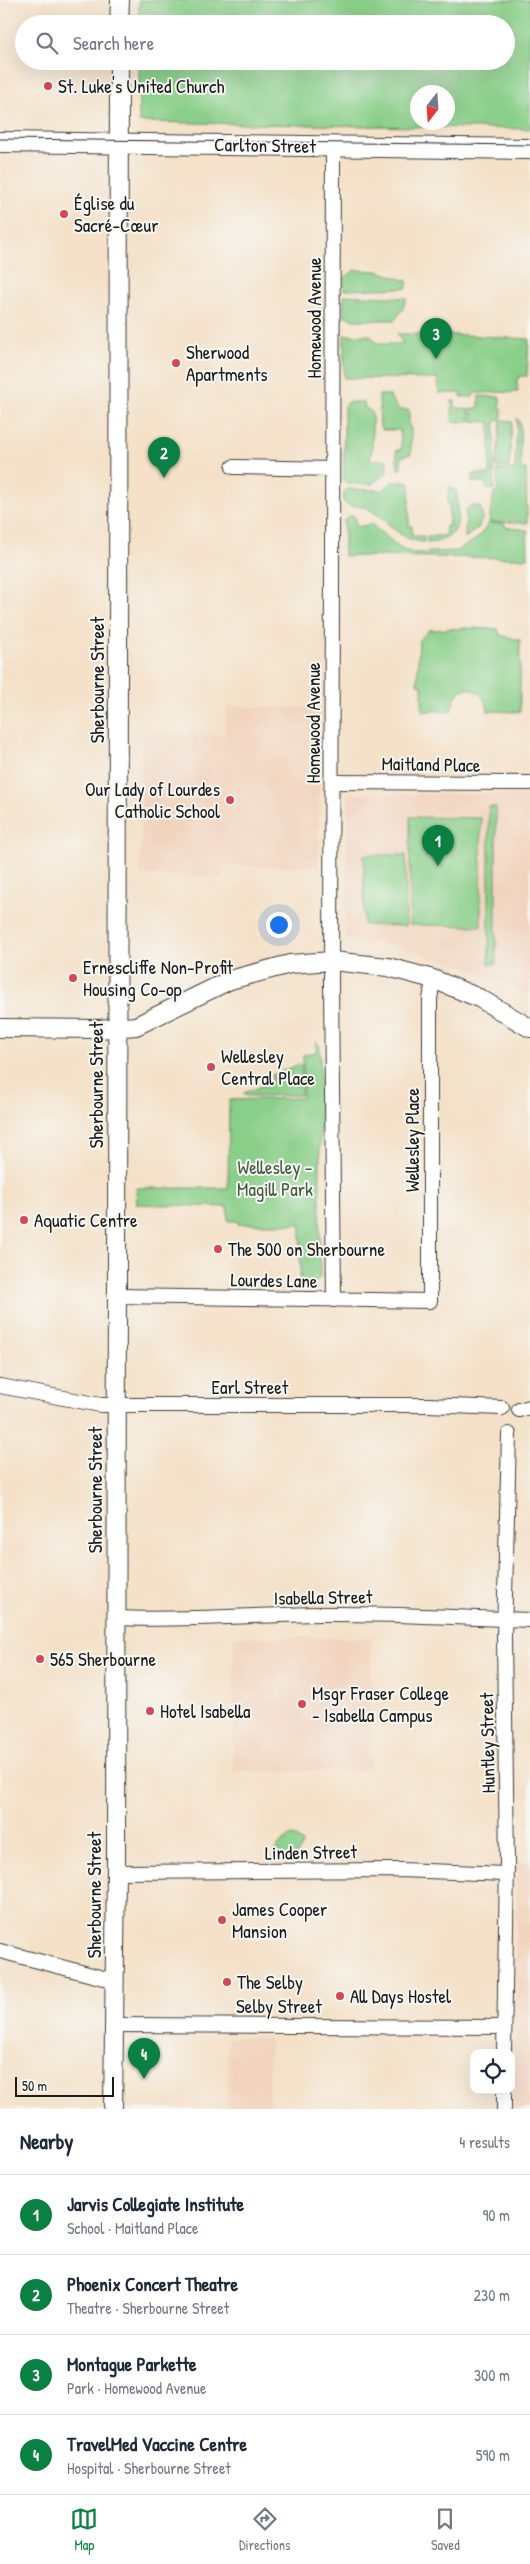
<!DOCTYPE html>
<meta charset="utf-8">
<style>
:root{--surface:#fff;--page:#f6f6f7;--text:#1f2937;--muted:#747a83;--line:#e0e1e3;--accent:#0b8043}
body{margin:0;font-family:"Patrick Hand",sans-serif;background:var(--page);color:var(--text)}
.controls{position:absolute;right:15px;bottom:15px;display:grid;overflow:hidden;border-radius:10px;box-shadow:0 5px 20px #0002}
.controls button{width:45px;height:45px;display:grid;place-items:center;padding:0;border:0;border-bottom:1px solid var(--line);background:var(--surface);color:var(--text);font:25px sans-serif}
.compass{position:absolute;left:410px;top:85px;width:45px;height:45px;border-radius:50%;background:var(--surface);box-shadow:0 5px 20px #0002;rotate:197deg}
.scale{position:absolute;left:15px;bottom:12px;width:99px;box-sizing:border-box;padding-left:5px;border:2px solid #1c1c1c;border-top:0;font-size:14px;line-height:18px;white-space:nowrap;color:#1c1c1c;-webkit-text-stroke:4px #f6f6f2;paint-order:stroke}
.you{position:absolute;left:278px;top:924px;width:18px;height:18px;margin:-12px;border:4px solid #fff;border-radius:50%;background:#1a73e8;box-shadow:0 0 0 8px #1a73e833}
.badge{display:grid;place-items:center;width:32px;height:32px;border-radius:50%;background:var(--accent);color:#fff;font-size:16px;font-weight:700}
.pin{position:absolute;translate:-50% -41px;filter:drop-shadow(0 1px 2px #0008)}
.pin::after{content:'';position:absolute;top:26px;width:18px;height:15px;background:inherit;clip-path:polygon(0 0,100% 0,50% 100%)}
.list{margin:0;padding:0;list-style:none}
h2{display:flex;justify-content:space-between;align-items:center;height:65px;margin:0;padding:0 20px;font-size:21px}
h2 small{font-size:16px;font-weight:400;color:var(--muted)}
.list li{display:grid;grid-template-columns:32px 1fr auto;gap:15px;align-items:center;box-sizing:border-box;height:80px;padding:0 20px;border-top:1px solid var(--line)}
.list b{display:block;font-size:19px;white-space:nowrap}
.list p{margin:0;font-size:16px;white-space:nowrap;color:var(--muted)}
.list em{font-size:16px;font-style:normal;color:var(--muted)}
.icon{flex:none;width:28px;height:28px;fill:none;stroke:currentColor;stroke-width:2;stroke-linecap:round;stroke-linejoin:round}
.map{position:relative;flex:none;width:530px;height:2109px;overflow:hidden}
.search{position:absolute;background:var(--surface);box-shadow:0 5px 20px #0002;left:15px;right:15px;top:15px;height:55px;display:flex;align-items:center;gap:12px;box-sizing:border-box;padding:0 18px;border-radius:28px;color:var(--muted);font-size:19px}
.sheet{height:385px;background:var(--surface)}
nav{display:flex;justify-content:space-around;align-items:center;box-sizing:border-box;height:70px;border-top:1px solid var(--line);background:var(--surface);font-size:14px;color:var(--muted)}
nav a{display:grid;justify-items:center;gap:2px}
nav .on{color:var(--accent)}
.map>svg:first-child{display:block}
</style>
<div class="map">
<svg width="530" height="2109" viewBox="0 0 530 2109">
<rect width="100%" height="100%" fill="#f6f6f2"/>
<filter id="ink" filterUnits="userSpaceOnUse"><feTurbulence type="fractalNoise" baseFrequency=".02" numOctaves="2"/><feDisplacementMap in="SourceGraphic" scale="10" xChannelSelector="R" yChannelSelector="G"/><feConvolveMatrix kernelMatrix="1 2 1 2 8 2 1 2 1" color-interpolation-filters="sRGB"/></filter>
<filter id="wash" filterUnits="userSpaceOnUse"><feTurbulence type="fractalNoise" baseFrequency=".0096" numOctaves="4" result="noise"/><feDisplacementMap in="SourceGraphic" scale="20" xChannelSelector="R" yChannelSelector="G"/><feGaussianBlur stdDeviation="1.12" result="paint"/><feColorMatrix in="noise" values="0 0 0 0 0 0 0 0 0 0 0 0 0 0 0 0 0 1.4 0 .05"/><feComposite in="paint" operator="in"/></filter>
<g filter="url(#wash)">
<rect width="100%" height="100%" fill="#f4e1c8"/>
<g fill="#f2d4be">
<polygon points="226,706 321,708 318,867 223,866 222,878 140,875 142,733 225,735"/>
<polygon points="348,794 530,794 530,995 465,967 386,944 345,939"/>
<polygon points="234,1637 371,1638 370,1771 233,1771"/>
<polygon points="517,1862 530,1862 530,2109 514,2109"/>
<polygon points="228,2038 269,2038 269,2109 227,2109"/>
</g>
<g fill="#8acf89" stroke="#537652" fill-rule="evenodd">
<path d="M139,0H530V129L139,122V61H506V24H139ZM418,92H448V122H418Z"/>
<polygon points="355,270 378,271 407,281 407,288 344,290 344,278"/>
<polygon points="344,295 407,298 402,310 395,320 353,320 344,315"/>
<polygon points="397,334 463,335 529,339 527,376 520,376 517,380 518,392 475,393 473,397 461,397 461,393 439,393 438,379 344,378 344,335 370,335 378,344 403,344"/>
<polygon points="379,395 389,395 399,410 409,410 409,427 411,428 411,454 401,457 401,469 398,469 396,450 401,450 400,430 382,430 380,427"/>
<polygon points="479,396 500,397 500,408 502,408 502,418 495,422 494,489 487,489 485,482 472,482 473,474 490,474 490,422 472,421 472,408 479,408"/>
<polygon points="452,401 455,401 455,407 470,410 470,422 452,422"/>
<polygon points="348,402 364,402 365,408 372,412 372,448 370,460 387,460 386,474 372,484 348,484 344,481 344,405"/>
<polygon points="517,418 520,423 521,469 526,469 527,523 489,522 494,493 498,492 497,470 515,469"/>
<polygon points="501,420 512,421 512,423 509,467 496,467"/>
<path d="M392,482H410L409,526H412V536H424V542C395,540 389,518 366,508C357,505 350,508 343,501L344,492L348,489L383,490Z"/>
<path d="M449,487L456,491C460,519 462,541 427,543V536H445L446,526H449V503H447Z"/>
<polygon points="471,505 480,507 483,517 478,528 465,538 466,511"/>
<polygon points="349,516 354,516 357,527 371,524 401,549 414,553 457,551 478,538 489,523 505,524 505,527 527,530 528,558 344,556 344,520"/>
<path d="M467,628L498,629L500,635L520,640V712L488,711C486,696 469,678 456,696C453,700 453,707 451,711H422V685L417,684L419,640L429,630Z"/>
<rect x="489" y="807" width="7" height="157"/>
<polygon points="410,817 481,818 481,926 410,925"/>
<polygon points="364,855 406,855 406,926 364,925"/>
<polygon points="316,1041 320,1047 320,1278 315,1283 300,1284 301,1224 238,1224 238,1221 228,1221 228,1207 137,1204 136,1188 228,1188 229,1100 301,1098 303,1095 303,1055 316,1052"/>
<polygon points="300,1064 302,1065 301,1095 246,1096 244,1093 272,1082 272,1075"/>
<path d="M293,1836L303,1843C296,1861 294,1856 277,1857L274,1853C275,1847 287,1837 293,1836Z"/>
</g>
</g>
<g filter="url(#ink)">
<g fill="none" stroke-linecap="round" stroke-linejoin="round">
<defs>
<g id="minor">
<polyline points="333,146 331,983 334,1300"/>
<polyline points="233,467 332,469"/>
<polyline points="332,782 530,783"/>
<polyline points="117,1296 430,1301 430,1000 433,979"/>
<polyline points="0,1386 101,1405 428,1405 502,1408"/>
<polyline points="519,1410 530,1407"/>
<path d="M116,1618C185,1621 252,1615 321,1614C391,1613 460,1618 530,1620"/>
<polyline points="116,1872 400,1870 506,1874"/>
<polyline points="0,1951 115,1981"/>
<polyline points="114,2025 504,2027"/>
<polyline points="504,2053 507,1863 504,1637 509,1434"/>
<polyline points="504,2109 504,2090"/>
</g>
<g id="tertiary">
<polyline points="119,24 120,0"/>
<polyline points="0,1028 98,1029 136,1026 230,980 290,964 332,961 388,967 433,979 479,998 530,1028"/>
<polyline points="113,2109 116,1872 119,61"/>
</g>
<polyline id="secondary" points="0,142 530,149"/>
</defs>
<use href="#minor" stroke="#3c3a36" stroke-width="16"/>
<use href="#tertiary" stroke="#3c3a36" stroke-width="20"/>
<use href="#secondary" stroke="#3c3a36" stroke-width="22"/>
<use href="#minor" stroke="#fff" stroke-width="14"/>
<use href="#tertiary" stroke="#fff" stroke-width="18"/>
<use href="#secondary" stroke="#fff" stroke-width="20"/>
<polyline stroke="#1c1c1c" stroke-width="1" points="0,139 530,145"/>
</g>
</g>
<g fill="#d1495b" stroke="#f6f6f2" stroke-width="2">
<circle cx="48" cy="86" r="5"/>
<circle cx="64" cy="214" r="5"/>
<circle cx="176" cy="363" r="5"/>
<circle cx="230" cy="800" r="5"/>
<circle cx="73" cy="978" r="5"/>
<circle cx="211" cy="1067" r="5"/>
<circle cx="24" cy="1220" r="5"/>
<circle cx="218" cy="1249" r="5"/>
<circle cx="40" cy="1659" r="5"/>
<circle cx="302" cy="1704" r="5"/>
<circle cx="150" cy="1711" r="5"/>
<circle cx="222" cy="1920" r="5"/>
<circle cx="227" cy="1982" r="5"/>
<circle cx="340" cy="1996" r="5"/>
</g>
<g text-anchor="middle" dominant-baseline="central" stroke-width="4" stroke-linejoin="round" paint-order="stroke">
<g font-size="19" fill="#1c1c1c" stroke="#f6f6f2" text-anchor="start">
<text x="58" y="86">St. Luke's United Church</text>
<text x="74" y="203">Église du<tspan x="74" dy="22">Sacré-Cœur</tspan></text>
<text x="186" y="352">Sherwood<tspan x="186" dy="22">Apartments</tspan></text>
<text x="220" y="789" text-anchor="end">Our Lady of Lourdes<tspan x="220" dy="22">Catholic School</tspan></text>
<text x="83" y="967">Ernescliffe Non-Profit<tspan x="83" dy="22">Housing Co-op</tspan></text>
<text x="221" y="1056">Wellesley<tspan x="221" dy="22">Central Place</tspan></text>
<text x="34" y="1220">Aquatic Centre</text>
<text x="228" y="1249">The 500 on Sherbourne</text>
<text x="50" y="1659">565 Sherbourne</text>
<text x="312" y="1693">Msgr Fraser College<tspan x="312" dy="22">- Isabella Campus</tspan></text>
<text x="160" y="1711">Hotel Isabella</text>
<text x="232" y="1909">James Cooper<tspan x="232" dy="22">Mansion</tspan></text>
<text x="237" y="1982">The Selby</text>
<text x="350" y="1996">All Days Hostel</text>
</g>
<g font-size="19" fill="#1c1c1c" stroke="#f6f6f2">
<text transform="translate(265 145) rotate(1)">Carlton Street</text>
<text transform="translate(314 318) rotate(-90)">Homewood Avenue</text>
<text transform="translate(97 680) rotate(-90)">Sherbourne Street</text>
<text transform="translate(313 723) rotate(-90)">Homewood Avenue</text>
<text transform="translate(431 764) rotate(1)">Maitland Place</text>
<text transform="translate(96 1085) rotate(-90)">Sherbourne Street</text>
<text transform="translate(412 1140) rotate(-90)">Wellesley Place</text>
<text transform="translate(274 1280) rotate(1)">Lourdes Lane</text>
<text x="250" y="1387">Earl Street</text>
<text transform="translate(95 1490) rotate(-90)">Sherbourne Street</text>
<text transform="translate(323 1597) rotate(-1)">Isabella Street</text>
<text transform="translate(487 1743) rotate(-91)">Huntley Street</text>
<text transform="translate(311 1852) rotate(-1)">Linden Street</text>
<text transform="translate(94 1895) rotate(-90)">Sherbourne Street</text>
<text x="279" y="2006">Selby Street</text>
</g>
<g font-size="19" fill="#425b42" stroke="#f6f6f2">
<text x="275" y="1167">Wellesley -<tspan x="275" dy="22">Magill Park</tspan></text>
</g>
</g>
</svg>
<div class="controls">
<button><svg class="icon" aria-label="locate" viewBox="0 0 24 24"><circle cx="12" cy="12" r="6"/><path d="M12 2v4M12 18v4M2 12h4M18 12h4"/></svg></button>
</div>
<svg class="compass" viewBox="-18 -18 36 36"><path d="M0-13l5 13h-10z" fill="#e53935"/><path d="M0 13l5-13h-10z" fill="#747a83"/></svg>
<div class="scale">50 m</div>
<div class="you"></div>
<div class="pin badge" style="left:438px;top:866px">1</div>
<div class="pin badge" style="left:164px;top:478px">2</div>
<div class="pin badge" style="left:436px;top:359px">3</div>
<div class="pin badge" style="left:144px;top:2079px">4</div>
<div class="search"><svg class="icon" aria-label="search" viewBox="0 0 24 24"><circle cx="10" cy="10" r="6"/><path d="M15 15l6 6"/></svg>Search here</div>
</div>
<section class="sheet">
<h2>Nearby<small>4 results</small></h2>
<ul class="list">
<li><span class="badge">1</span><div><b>Jarvis Collegiate Institute</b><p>School · Maitland Place</p></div><em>90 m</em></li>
<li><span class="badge">2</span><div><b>Phoenix Concert Theatre</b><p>Theatre · Sherbourne Street</p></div><em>230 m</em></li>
<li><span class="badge">3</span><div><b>Montague Parkette</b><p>Park · Homewood Avenue</p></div><em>300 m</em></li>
<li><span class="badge">4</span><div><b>TravelMed Vaccine Centre</b><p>Hospital · Sherbourne Street</p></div><em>590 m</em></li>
</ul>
</section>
<nav>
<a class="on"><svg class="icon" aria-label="map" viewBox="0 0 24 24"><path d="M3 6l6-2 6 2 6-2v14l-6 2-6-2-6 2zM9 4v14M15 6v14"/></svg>Map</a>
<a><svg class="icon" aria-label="directions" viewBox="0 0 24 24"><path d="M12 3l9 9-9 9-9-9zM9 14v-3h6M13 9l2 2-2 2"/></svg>Directions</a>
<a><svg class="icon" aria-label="saved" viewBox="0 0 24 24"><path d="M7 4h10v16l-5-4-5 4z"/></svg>Saved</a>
</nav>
